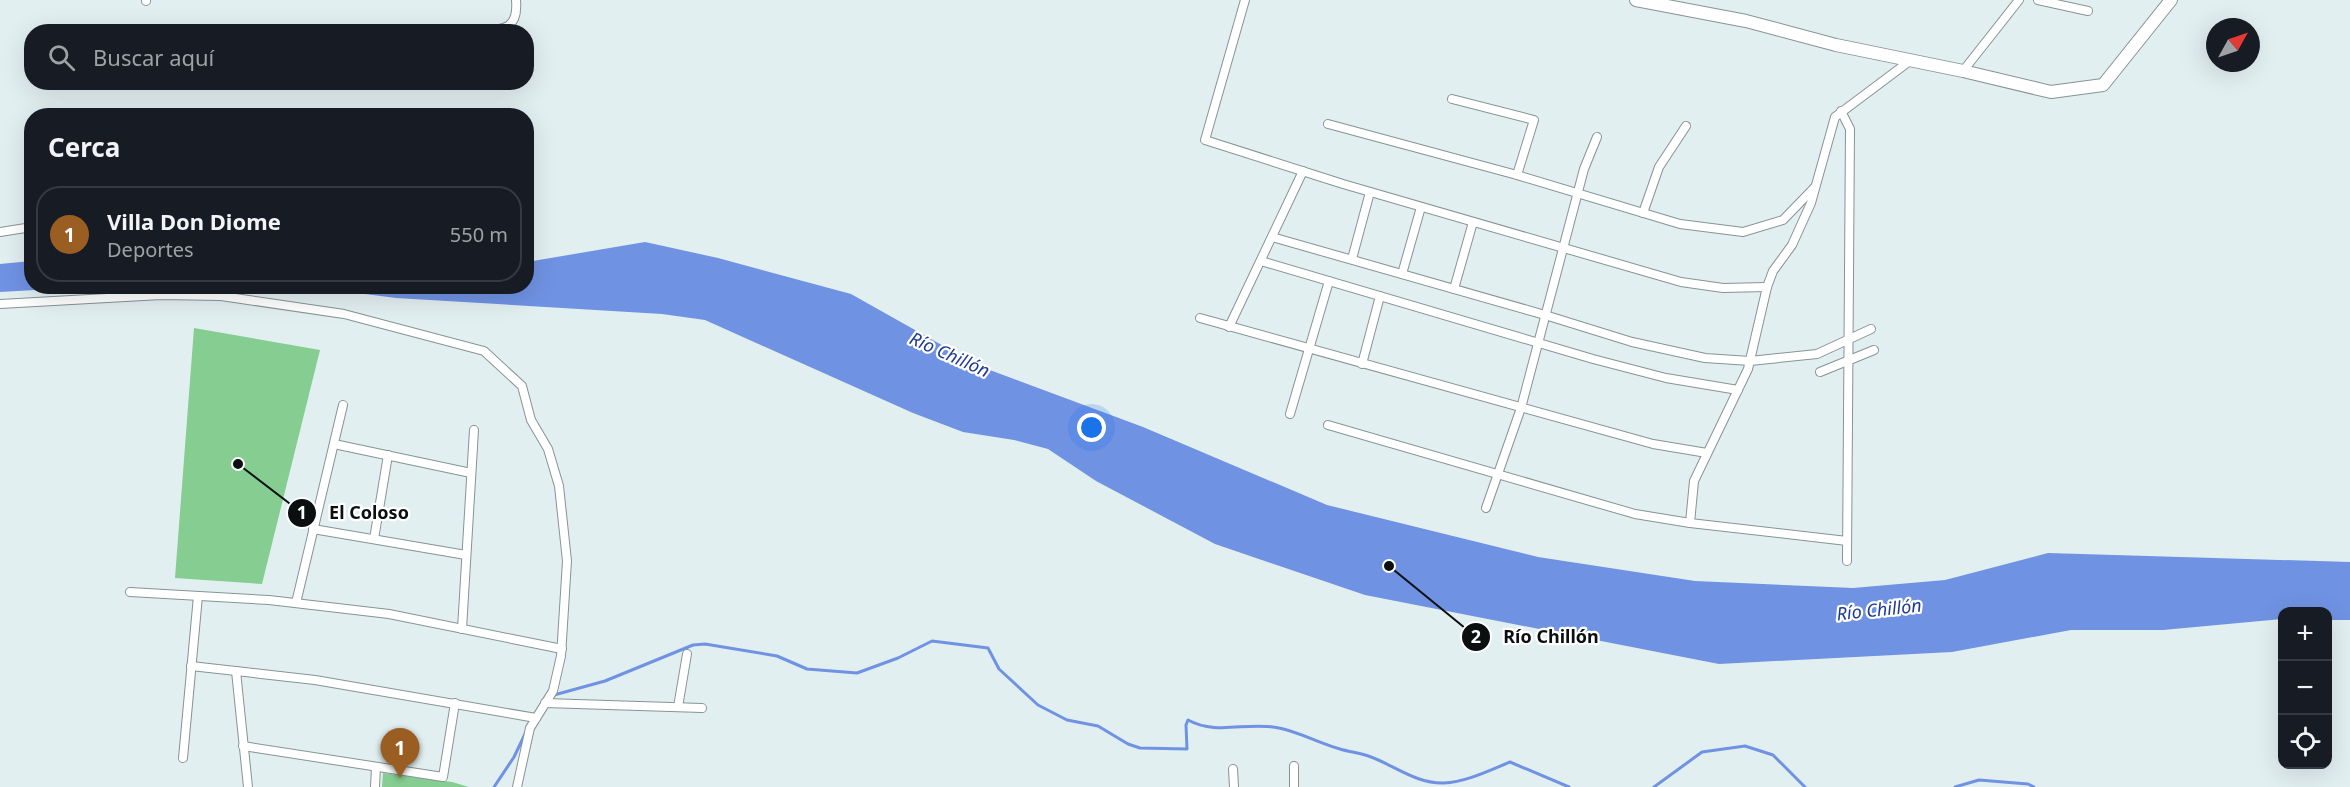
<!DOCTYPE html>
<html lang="es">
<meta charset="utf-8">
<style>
:root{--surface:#171b24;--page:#242831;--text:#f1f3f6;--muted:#9ea1a6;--line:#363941;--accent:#9b5e22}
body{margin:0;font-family:"Noto Sans",sans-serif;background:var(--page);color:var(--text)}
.controls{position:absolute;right:18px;bottom:18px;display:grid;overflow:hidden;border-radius:12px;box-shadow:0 6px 24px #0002}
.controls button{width:54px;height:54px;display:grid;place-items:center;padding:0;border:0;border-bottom:2px solid var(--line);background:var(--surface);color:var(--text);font:30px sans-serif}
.compass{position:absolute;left:2206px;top:18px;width:54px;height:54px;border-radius:50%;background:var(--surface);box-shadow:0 6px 24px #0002;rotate:50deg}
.you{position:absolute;left:1092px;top:428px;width:21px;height:21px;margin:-15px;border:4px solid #fff;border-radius:50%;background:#1a73e8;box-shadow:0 0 0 9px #1a73e833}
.badge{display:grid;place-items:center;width:39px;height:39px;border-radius:50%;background:var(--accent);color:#fff;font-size:20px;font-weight:700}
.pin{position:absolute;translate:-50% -50px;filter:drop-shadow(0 2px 3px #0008)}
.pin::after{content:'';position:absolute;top:32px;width:21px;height:18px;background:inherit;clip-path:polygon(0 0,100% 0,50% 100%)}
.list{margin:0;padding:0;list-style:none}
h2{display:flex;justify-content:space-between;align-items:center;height:78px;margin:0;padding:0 24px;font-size:26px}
h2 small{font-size:20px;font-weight:400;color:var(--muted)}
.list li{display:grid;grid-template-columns:39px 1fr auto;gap:18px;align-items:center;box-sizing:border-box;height:96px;margin:0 12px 12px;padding:0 12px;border:2px solid var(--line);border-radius:24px}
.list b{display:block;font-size:22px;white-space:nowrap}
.list p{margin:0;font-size:20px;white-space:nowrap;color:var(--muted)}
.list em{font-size:20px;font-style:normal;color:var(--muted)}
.icon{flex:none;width:33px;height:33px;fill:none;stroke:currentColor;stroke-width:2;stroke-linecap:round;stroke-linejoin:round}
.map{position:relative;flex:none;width:2350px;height:787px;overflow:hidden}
.search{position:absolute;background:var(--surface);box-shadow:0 6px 24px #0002;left:24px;top:24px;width:510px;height:66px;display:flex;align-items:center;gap:15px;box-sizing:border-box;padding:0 21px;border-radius:24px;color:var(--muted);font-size:22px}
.panel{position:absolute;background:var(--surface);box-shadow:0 6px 24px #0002;left:24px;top:108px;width:510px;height:186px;border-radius:24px}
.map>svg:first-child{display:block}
</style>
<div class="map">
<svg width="2350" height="787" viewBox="0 0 2350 787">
<rect width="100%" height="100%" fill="#e2eff1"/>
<g fill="#85cd91">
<polygon points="194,328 320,350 262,584 175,578"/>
<polygon points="383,773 452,782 469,787 382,787"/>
</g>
<g fill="#7092e3">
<polygon points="645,242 718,258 851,294 979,366 1143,427 1327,505 1538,557 1695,581 1853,588 1945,580 2048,553 2350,562 2350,620 2328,620 2328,612 2282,612 2282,619 2163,630 2071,630 1952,652 1719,664 1365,595 1215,544 1096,481 1048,449 1014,440 963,432 913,413 705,320 662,314 396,298 311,287 526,286 527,262"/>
<polygon points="31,261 32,286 88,287 0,292 0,264"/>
</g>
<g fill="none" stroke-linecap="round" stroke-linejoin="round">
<g stroke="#7092e3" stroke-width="3">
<path d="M554,695L605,681L693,645L705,644L777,656L807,669L857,673L898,658L932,641L988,648L999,669L1038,705L1067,720L1098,726L1128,744L1140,748L1187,749L1186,725L1188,720C1217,736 1249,721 1279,728C1299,732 1319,743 1340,749C1350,752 1361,753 1371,757C1395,766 1417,784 1444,783C1466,782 1490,770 1510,762L1569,787"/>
<polyline points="494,787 514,757 526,732"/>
<polyline points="1654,787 1702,752 1745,746 1773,755 1805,787"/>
<polyline points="1955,787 1979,780 2028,784 2034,787"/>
</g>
<defs>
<g id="street">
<polyline points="146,0 146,1"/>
<polyline points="1245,0 1205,140 1343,184 1681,282 1723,288 1767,287"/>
<polyline points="2038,0 2088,11"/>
<path d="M471,32C498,29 519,34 516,0"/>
<polyline points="1963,71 2019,0"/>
<polyline points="1841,111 1850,129 1847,561"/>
<polyline points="1328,124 1517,175 1534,120 1452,99"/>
<polyline points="1517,175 1680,224 1743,232 1783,220 1815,187"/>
<polyline points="1643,213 1659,167 1686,126"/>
<polyline points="0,232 32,227"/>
<polyline points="1272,237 1545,315 1632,342 1705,358 1750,361 1817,354 1871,329"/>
<polyline points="1352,259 1370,192"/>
<polyline points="1261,261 1593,359 1666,378 1738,390"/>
<polyline points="1402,274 1421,207"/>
<polyline points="1454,289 1473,222"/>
<polyline points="0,304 161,295 221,296 344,314 484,351 522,386 531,420 548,449 559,486 567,561 561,656 553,691 530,728 517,787"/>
<polyline points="1200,318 1653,444 1707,453"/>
<polyline points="1229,327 1303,171"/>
<polyline points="1362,364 1380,296"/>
<polyline points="1820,372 1874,350"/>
<polyline points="1290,414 1329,281"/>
<polyline points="1328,425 1635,514 1690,523 1847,541"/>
<polyline points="334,444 471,473"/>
<polyline points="1486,508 1521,408 1584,169 1597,137"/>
<polyline points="1690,523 1694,481 1748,369 1767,287 1773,271 1792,245 1811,203 1835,117 1911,60"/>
<polyline points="313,529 466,555"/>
<polyline points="374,539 388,455"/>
<polyline points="130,592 269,600 389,614 562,649"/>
<polyline points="296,603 343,405"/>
<polyline points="462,629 474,430"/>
<polyline points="191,666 315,680 536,718"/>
<polyline points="236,671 248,787"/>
<polyline points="545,703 702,708"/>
<polyline points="678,707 687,654"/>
<polyline points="243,746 443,777 455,703"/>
<polyline points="183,758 198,596"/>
<polyline points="1294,766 1294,787"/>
<polyline points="1233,769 1234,787"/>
<polyline points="375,787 376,767"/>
</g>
<polyline id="secondary" points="1636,0 1746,21 1836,45 1963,71 2051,92 2103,85 2171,0"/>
</defs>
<use href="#street" stroke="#879395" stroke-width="10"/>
<use href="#secondary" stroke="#879395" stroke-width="14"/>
<use href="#street" stroke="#fff" stroke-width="8"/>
<use href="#secondary" stroke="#fff" stroke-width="12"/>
</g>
<g text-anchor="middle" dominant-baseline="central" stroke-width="4.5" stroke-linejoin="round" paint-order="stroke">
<g font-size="18" font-style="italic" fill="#1b3895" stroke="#fff">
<text transform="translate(950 354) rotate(24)">Río Chillón</text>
<text transform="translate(1879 609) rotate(-6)">Río Chillón</text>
</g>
</g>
<path fill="none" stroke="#0b0f10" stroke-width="2" d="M238 464L302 513M1389 566L1476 637"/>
<g fill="#0b0f10" stroke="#fff" stroke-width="2">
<circle cx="238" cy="464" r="6"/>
<circle cx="1389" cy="566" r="6"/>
<circle cx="302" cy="513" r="15"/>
<circle cx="1476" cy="637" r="15"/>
</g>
<g font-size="18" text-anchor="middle" font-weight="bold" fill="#fff">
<text x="302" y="519">1</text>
<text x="1476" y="643">2</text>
</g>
<g font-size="18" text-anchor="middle" font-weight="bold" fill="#0b0f10" stroke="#fff" stroke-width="4.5" stroke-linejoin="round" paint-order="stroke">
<text x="369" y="519">El Coloso</text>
<text x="1551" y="643">Río Chillón</text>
</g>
</svg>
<div class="controls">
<button>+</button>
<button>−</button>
<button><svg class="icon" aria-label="locate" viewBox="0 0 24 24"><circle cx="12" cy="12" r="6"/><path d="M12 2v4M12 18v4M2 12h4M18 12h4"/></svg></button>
</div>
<svg class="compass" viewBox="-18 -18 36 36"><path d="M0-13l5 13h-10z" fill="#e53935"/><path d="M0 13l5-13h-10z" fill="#9ea1a6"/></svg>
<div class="you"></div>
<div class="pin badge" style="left:400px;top:778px">1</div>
<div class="search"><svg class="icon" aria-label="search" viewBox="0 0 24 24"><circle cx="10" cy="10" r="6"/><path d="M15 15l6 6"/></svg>Buscar aquí</div>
<section class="panel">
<h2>Cerca<small></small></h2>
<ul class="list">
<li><span class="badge">1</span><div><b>Villa Don Diome</b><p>Deportes</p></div><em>550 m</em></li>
</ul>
</section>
</div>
